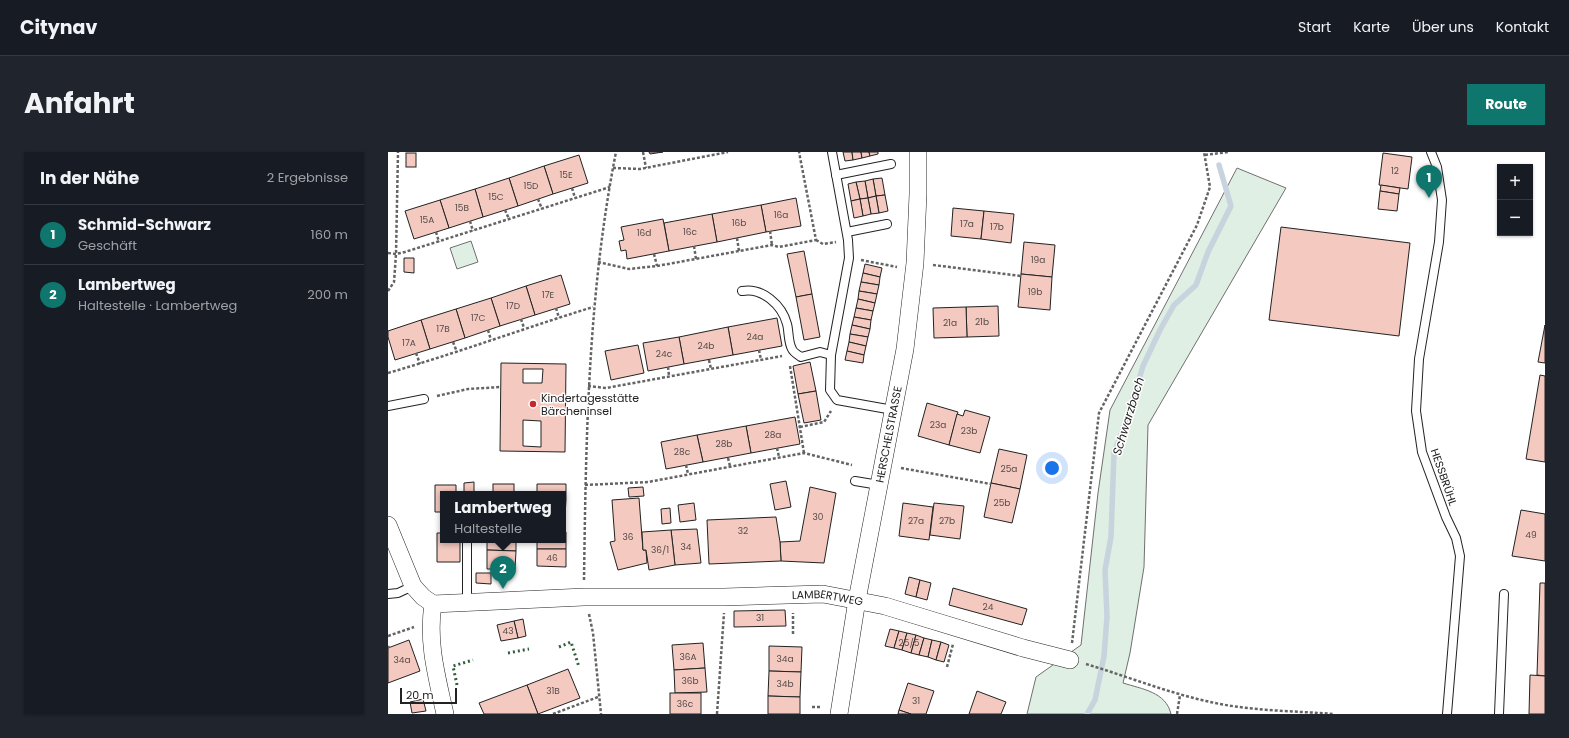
<!DOCTYPE html>
<html lang="de">
<meta charset="utf-8">
<style>
:root{--surface:#171b24;--page:#20242c;--text:#f1f3f6;--muted:#9ea1a6;--line:#363941;--accent:#0f766e}
body{margin:0;font-family:Poppins,sans-serif;background:var(--page);color:var(--text)}
.controls{position:absolute;right:12px;top:12px;display:grid;overflow:hidden;border-radius:0px;box-shadow:0 1px 3px #0004}
.controls button{width:36px;height:36px;display:grid;place-items:center;padding:0;border:0;border-bottom:1px solid var(--line);background:var(--surface);color:var(--text);font:20px sans-serif}
.scale{position:absolute;left:12px;bottom:10px;width:57px;box-sizing:border-box;padding-left:4px;border:2px solid #222;border-top:0;font-size:11px;line-height:14px;white-space:nowrap;color:#222;-webkit-text-stroke:3px #fff;paint-order:stroke}
.you{position:absolute;left:664px;top:316px;width:14px;height:14px;margin:-10px;border:3px solid #fff;border-radius:50%;background:#1a73e8;box-shadow:0 0 0 6px #1a73e833}
.badge{display:grid;place-items:center;width:26px;height:26px;border-radius:50%;background:var(--accent);color:#fff;font-size:13px;font-weight:700}
.pin{position:absolute;translate:-50% -33px;filter:drop-shadow(0 1px 2px #0008)}
.pin::after{content:'';position:absolute;top:21px;width:14px;height:12px;background:inherit;clip-path:polygon(0 0,100% 0,50% 100%)}
.popup{position:absolute;left:52px;top:339px;width:126px;height:52px;box-sizing:border-box;display:grid;place-content:center;border-radius:0px;background:var(--surface);filter:drop-shadow(0 1px 3px #0005);font-size:13px;white-space:nowrap;color:var(--muted)}
.popup b{font-size:15px;color:var(--text)}
.popup::after{content:'';position:absolute;left:50%;top:100%;margin-left:-8px;border:8px solid transparent;border-top-color:var(--surface)}
.list{margin:0;padding:0;list-style:none}
h2{display:flex;justify-content:space-between;align-items:center;height:52px;margin:0;padding:0 16px;font-size:17px}
h2 small{font-size:13px;font-weight:400;color:var(--muted)}
.list li{display:grid;grid-template-columns:26px 1fr auto;gap:12px;align-items:center;box-sizing:border-box;height:60px;padding:0 16px;border-top:1px solid var(--line)}
.list b{display:block;font-size:15px;white-space:nowrap}
.list p{margin:0;font-size:13px;white-space:nowrap;color:var(--muted)}
.list em{font-size:13px;font-style:normal;color:var(--muted)}
.map{position:relative;flex:none;width:1157px;height:562px;overflow:hidden;border-radius:0px}
header{display:flex;align-items:center;gap:24px;box-sizing:border-box;height:56px;padding:0 20px;background:var(--surface);border-bottom:1px solid var(--line)}
header strong{font-size:19px}
nav{display:flex;gap:22px;margin-inline-start:auto;font-size:14px}
.intro{display:flex;align-items:center;justify-content:space-between;box-sizing:border-box;height:96px;padding:0 24px}
h1{margin:0;font-size:28px}
.button{padding:10px 18px;border-radius:0px;background:var(--accent);color:#fff;font-size:14px;font-weight:700}
main{display:flex;gap:24px;padding:0 24px}
aside{flex:1;background:var(--surface);border-radius:0px;box-shadow:0 1px 3px #0004}
.map>svg:first-child{display:block}
</style>
<header>
<strong>Citynav</strong>
<nav><a>Start</a><a>Karte</a><a>Über uns</a><a>Kontakt</a></nav>
</header>
<div class="intro"><h1>Anfahrt</h1><a class="button">Route</a></div>
<main>
<aside>
<h2>In der Nähe<small>2 Ergebnisse</small></h2>
<ul class="list">
<li><span class="badge">1</span><div><b>Schmid-Schwarz</b><p>Geschäft</p></div><em>160 m</em></li>
<li><span class="badge">2</span><div><b>Lambertweg</b><p>Haltestelle · Lambertweg</p></div><em>200 m</em></li>
</ul>
</aside>
<div class="map">
<svg width="1157" height="562" viewBox="0 0 1157 562">
<rect width="100%" height="100%" fill="#fff"/>
<g fill="#e0efe3" stroke="#6f6f6f">
<path d="M849,16L898,36L760,273L756,415L742,501L735,531C754,537 778,540 783,562H639L648,525L693,493L710,341L722,258Z"/>
<polygon points="83,89 90,110 69,117 62,96"/>
</g>
<g fill="none" stroke-linecap="round" stroke-linejoin="round">
<polyline stroke="#c7d3dd" stroke-width="5.5" points="699,562 707,548 716,504 719,465 717,418 723,385 726,301 740,264 755,214 772,178 786,153 808,133 820,100 843,54 831,13"/>
</g>
<g fill="#f3c9c0" stroke="#222" fill-rule="evenodd">
<polygon points="261,0 275,0 262,2"/>
<polygon points="455,0 464,0 465,8 457,9"/>
<polygon points="464,0 473,0 474,6 465,8"/>
<polygon points="473,0 481,0 482,4 474,6"/>
<polygon points="481,0 490,0 490,2 482,4"/>
<rect x="18" y="1" width="10" height="14"/>
<polygon points="995,1 1024,5 1020,37 991,33"/>
<polygon points="191,3 200,31 165,42 156,14"/>
<polygon points="156,14 165,42 130,54 121,26"/>
<polygon points="121,26 130,54 95,65 87,37"/>
<polygon points="494,26 497,43 488,44 485,27"/>
<polygon points="485,27 488,44 480,46 477,29"/>
<polygon points="477,29 480,46 472,47 468,30"/>
<polygon points="468,30 472,47 463,49 460,32"/>
<polygon points="993,33 1012,36 1011,42 992,39"/>
<polygon points="87,37 95,65 61,76 52,48"/>
<polygon points="992,39 1011,42 1009,59 990,57"/>
<polygon points="497,43 500,59 491,61 488,44"/>
<polygon points="488,44 491,61 483,62 480,46"/>
<polygon points="408,46 413,74 378,80 373,53"/>
<polygon points="480,46 483,62 475,64 472,47"/>
<polygon points="472,47 475,64 466,66 463,49"/>
<polygon points="52,48 61,76 26,87 17,59"/>
<polygon points="373,53 378,80 329,90 324,62"/>
<polygon points="565,56 596,59 593,87 563,84"/>
<polygon points="596,59 626,62 623,91 593,87"/>
<polygon points="324,62 329,90 281,99 276,71"/>
<polygon points="275,67 281,99 239,107 238,98 233,99 231,89 236,88 233,75"/>
<polygon points="893,75 1022,91 1011,184 881,168"/>
<polygon points="636,90 667,93 664,125 633,122"/>
<polygon points="416,99 424,142 408,145 399,102"/>
<polygon points="16,106 26,106 26,121 16,120"/>
<polygon points="477,112 494,116 492,125 475,121"/>
<polygon points="475,121 492,125 491,133 473,130"/>
<polygon points="633,122 664,125 662,158 630,155"/>
<polygon points="173,123 182,152 147,163 138,134"/>
<polygon points="473,130 491,133 489,142 471,139"/>
<polygon points="138,134 147,163 112,174 103,146"/>
<polygon points="471,139 489,142 487,151 470,147"/>
<polygon points="424,142 432,185 416,188 408,145"/>
<polygon points="103,146 112,174 77,186 68,157"/>
<polygon points="470,147 487,151 485,159 468,156"/>
<polygon points="610,154 611,184 579,185 578,155"/>
<polygon points="578,155 579,185 546,186 545,156"/>
<polygon points="468,156 485,159 483,168 466,165"/>
<polygon points="68,157 77,186 42,197 33,168"/>
<polygon points="466,165 483,168 482,177 464,173"/>
<polygon points="389,166 394,194 345,203 340,175"/>
<polygon points="33,168 42,197 7,208 0,185 0,179"/>
<polygon points="464,173 482,177 480,185 462,182"/>
<polygon points="1157,173 1157,211 1150,210"/>
<polygon points="340,175 345,203 296,212 291,185"/>
<polygon points="462,182 480,185 478,194 461,190"/>
<polygon points="291,185 296,212 260,219 255,191"/>
<polygon points="461,190 478,194 476,203 459,199"/>
<polygon points="250,193 256,221 223,228 217,199"/>
<polygon points="459,199 476,203 475,211 457,208"/>
<polygon points="422,210 428,239 410,242 405,214"/>
<path d="M113,211L178,212L177,300L112,299ZM135,217H155L154,231H135ZM135,268L153,269V295L135,294Z"/>
<polygon points="1152,223 1157,224 1157,310 1138,307"/>
<polygon points="428,239 433,268 416,271 410,242"/>
<polygon points="539,251 570,260 561,293 530,284"/>
<polygon points="577,258 602,265 592,301 561,293 569,262 575,264"/>
<polygon points="407,265 412,292 363,301 358,274"/>
<polygon points="358,274 363,301 315,310 309,283"/>
<polygon points="309,283 315,310 278,317 273,290"/>
<polygon points="611,297 639,303 632,337 603,331"/>
<polygon points="398,329 403,355 387,358 382,332"/>
<polygon points="86,330 86,342 76,342 76,331"/>
<polygon points="603,331 632,337 624,371 596,365"/>
<rect x="105" y="332" width="21" height="10"/>
<polygon points="149,332 178,332 178,348 175,348 175,342 149,342"/>
<polygon points="47,333 68,333 68,342 55,342 55,360 47,360"/>
<polygon points="255,335 256,344 241,345 240,336"/>
<polygon points="422,335 448,341 436,411 393,409 392,390 412,389"/>
<polygon points="251,346 255,398 258,398 259,411 230,418 222,390 227,389 224,348"/>
<polygon points="175,348 178,348 177,364 175,364"/>
<polygon points="306,351 308,368 292,370 290,353"/>
<polygon points="515,351 545,355 541,388 511,384"/>
<polygon points="546,351 576,354 572,387 542,383"/>
<polygon points="282,356 283,371 274,372 273,357"/>
<polygon points="1133,358 1157,362 1157,409 1124,404"/>
<polygon points="388,365 392,390 393,409 321,412 319,368"/>
<polygon points="309,377 313,411 287,413 283,378"/>
<polygon points="283,378 287,413 261,418 258,398 255,398 254,380"/>
<polygon points="175,380 178,380 178,397 149,397 149,388 175,388"/>
<polygon points="49,381 55,381 55,388 72,388 72,410 49,410"/>
<polygon points="99,388 128,388 128,399 99,398"/>
<polygon points="149,397 178,397 178,415 149,414"/>
<polygon points="99,398 128,399 127,417 99,417"/>
<polygon points="88,421 103,421 103,432 88,431"/>
<polygon points="521,425 532,428 528,445 517,442"/>
<polygon points="532,428 543,431 539,448 528,445"/>
<polygon points="1152,431 1157,431 1157,524 1149,523"/>
<polygon points="565,436 639,457 634,473 561,453"/>
<polygon points="397,458 398,474 346,475 346,459"/>
<polygon points="135,467 138,484 130,486 126,469"/>
<polygon points="126,469 130,486 113,489 109,473"/>
<polygon points="502,477 511,479 506,496 497,494"/>
<polygon points="511,479 519,481 514,498 506,496"/>
<polygon points="519,481 528,483 523,501 514,498"/>
<polygon points="528,483 536,486 531,503 523,501"/>
<polygon points="536,486 544,488 540,505 531,503"/>
<polygon points="21,488 32,519 0,531 0,496"/>
<polygon points="544,488 553,490 548,508 540,505"/>
<polygon points="553,490 561,493 556,510 548,508"/>
<polygon points="315,491 317,516 286,518 284,493"/>
<polygon points="381,494 414,495 413,520 381,519"/>
<polygon points="317,516 319,540 287,541 286,518"/>
<polygon points="180,517 192,546 150,562 139,533"/>
<polygon points="381,519 413,520 412,545 380,544"/>
<polygon points="1142,523 1157,524 1157,562 1141,562"/>
<polygon points="520,531 546,539 538,562 523,562 511,558"/>
<polygon points="139,533 150,562 96,562 91,551"/>
<polygon points="589,539 618,550 613,562 581,562"/>
<rect x="282" y="541" width="31" height="21"/>
<polygon points="380,544 412,545 412,562 380,562"/>
<polygon points="35,547 38,559 24,561 22,550"/>
<polygon points="511,558 523,562 510,562"/>
</g>
<g fill="none" stroke-linecap="round" stroke-linejoin="round">
<defs>
<g id="lane">
<polyline points="444,0 460,88 461,106 443,203 442,238 449,248 505,258"/>
<polyline points="1043,0 1049,15 1054,48 1051,90 1031,207 1028,259 1034,300 1058,365 1068,386 1072,404 1059,562"/>
<polyline points="448,23 503,12"/>
<polyline points="459,80 499,72"/>
<path d="M354,139C374,135 394,153 399,172C401,179 400,190 404,197C405,200 410,203 413,205L432,200L443,203"/>
<polyline points="0,254 36,247"/>
<polyline points="467,329 491,333"/>
<polyline points="0,442 10,441 25,434"/>
<polyline points="79,450 79,388"/>
<polyline points="1111,562 1116,442"/>
</g>
<g id="street">
<polyline points="0,373 25,434 35,445 45,452"/>
<path id="s1" d="M45,452L196,445H336L435,442L497,454L635,496L682,508"/>
<path d="M45,452C39,491 49,525 57,562"/>
<path id="s2" d="M451,562L469,448L517,197L527,111L530,42V0"/>
</g>
</defs>
<use href="#lane" stroke="#222" stroke-width="10"/>
<use href="#street" stroke="#222" stroke-width="18"/>
<g stroke="#646464" stroke-width="2.5" stroke-dasharray="3 2" stroke-linecap="butt">
<polyline points="255,0 258,16"/>
<polyline points="817,3 840,0"/>
<polyline points="225,16 252,17 340,0"/>
<polyline points="184,36 187,46"/>
<polyline points="150,47 154,57"/>
<polyline points="117,58 121,67"/>
<polyline points="82,69 85,79"/>
<polyline points="382,79 384,93"/>
<polyline points="48,80 51,90"/>
<polyline points="349,86 351,99"/>
<polyline points="428,88 435,92 448,90"/>
<polyline points="306,94 308,107"/>
<polyline points="0,101 8,102 17,100 222,35"/>
<polyline points="266,102 269,114"/>
<polyline points="473,108 509,115"/>
<polyline points="210,110 241,117 269,114 384,93 391,95 428,88 411,0"/>
<polyline points="545,113 633,124"/>
<polyline points="0,139 6,130 8,102 10,0"/>
<polyline points="168,156 171,166"/>
<polyline points="133,167 136,176"/>
<polyline points="100,178 103,188"/>
<polyline points="65,190 69,200"/>
<polyline points="371,198 373,208"/>
<polyline points="28,201 32,212"/>
<polyline points="321,208 323,217"/>
<polyline points="402,214 416,301"/>
<polyline points="280,215 281,224"/>
<path d="M0,221C69,201 137,176 205,155"/>
<polyline points="200,234 218,236 394,204"/>
<polyline points="49,244 80,237 113,235"/>
<polyline points="412,275 436,270 443,259"/>
<polyline points="389,296 391,305"/>
<polyline points="340,306 342,314"/>
<polyline points="298,313 300,322"/>
<polyline points="513,316 603,332"/>
<polyline points="197,333 260,330 416,301 464,313"/>
<path d="M196,428C198,284 200,142 228,0"/>
<polyline points="201,462 205,481 213,562"/>
<polyline points="405,482 405,461"/>
<polyline points="0,484 26,475"/>
<polyline points="684,491 711,261 809,73 822,35 816,0"/>
<polyline points="0,494 1,496"/>
<path d="M698,512C741,525 783,542 827,551C866,559 907,559 946,562"/>
<polyline points="559,515 565,492"/>
<polyline points="424,555 434,555"/>
<polyline points="165,562 210,545"/>
<polyline points="329,562 336,461"/>
<polyline points="789,562 792,543"/>
</g>
<use href="#lane" stroke="#fff" stroke-width="8"/>
<use href="#street" stroke="#fff" stroke-width="17"/>
<g stroke="#2f5e38" stroke-width="3" stroke-dasharray="2 3" stroke-linecap="butt">
<polyline points="171,495 183,490 191,515"/>
<polyline points="120,501 141,497"/>
<polyline points="69,533 65,514 85,508"/>
</g>
</g>
<circle fill="#c62828" stroke="#fff" stroke-width="1.5" cx="145" cy="252" r="4"/>
<g text-anchor="middle" dominant-baseline="central" stroke-width="3" stroke-linejoin="round" paint-order="stroke">
<g font-size="9" fill="#564c4a">
<text x="1007" y="19">12</text>
<text x="178" y="23">15E</text>
<text x="143" y="34">15D</text>
<text x="108" y="45">15C</text>
<text x="74" y="56">15B</text>
<text x="393" y="63">16a</text>
<text x="39" y="68">15A</text>
<text x="351" y="71">16b</text>
<text x="579" y="72">17a</text>
<text x="609" y="75">17b</text>
<text x="302" y="80">16c</text>
<text x="256" y="81">16d</text>
<text x="650" y="108">19a</text>
<text x="647" y="140">19b</text>
<text x="160" y="143">17E</text>
<text x="125" y="154">17D</text>
<text x="90" y="166">17C</text>
<text x="594" y="170">21b</text>
<text x="562" y="171">21a</text>
<text x="55" y="177">17B</text>
<text x="367" y="185">24a</text>
<text x="21" y="191">17A</text>
<text x="318" y="194">24b</text>
<text x="276" y="202">24c</text>
<text x="550" y="273">23a</text>
<text x="581" y="279">23b</text>
<text x="385" y="283">28a</text>
<text x="336" y="292">28b</text>
<text x="294" y="300">28c</text>
<text x="621" y="317">25a</text>
<text x="614" y="351">25b</text>
<text x="430" y="365">30</text>
<text x="528" y="369">27a</text>
<text x="559" y="369">27b</text>
<text x="355" y="379">32</text>
<text x="1143" y="383">49</text>
<text x="240" y="385">36</text>
<text x="298" y="395">34</text>
<text x="272" y="398">36/1</text>
<text x="164" y="406">46</text>
<text x="600" y="455">24</text>
<text x="372" y="466">31</text>
<text x="120" y="479">43</text>
<text x="521" y="491">25/5</text>
<text x="300" y="505">36A</text>
<text x="397" y="507">34a</text>
<text x="14" y="508">34a</text>
<text x="302" y="529">36b</text>
<text x="397" y="532">34b</text>
<text x="165" y="539">31B</text>
<text x="528" y="549">31</text>
<text x="297" y="552">36c</text>
</g>
<g font-size="11" fill="#222" stroke="#fff" text-anchor="start">
<text x="153" y="246">Kindertagesstätte<tspan x="153" dy="13">Bärcheninsel</tspan></text>
</g>
<g font-size="11" fill="#222" stroke="#fff">
<text stroke="none"><textPath href="#s2" startOffset="284">HERSCHELSTRASSE</textPath></text>
<text transform="translate(1056 325) rotate(71)">HESSBRÜHL</text>
<text stroke="none"><textPath href="#s1" startOffset="395">LAMBERTWEG</textPath></text>
</g>
<g font-size="12" font-style="italic" fill="#222" stroke="#fff">
<text transform="translate(740 264) rotate(-73)">Schwarzbach</text>
</g>
</g>
</svg>
<div class="controls">
<button>+</button>
<button>−</button>
</div>
<div class="scale">20 m</div>
<div class="you"></div>
<div class="pin badge" style="left:1041px;top:46px">1</div>
<div class="pin badge" style="left:115px;top:437px">2</div>
<div class="popup"><b>Lambertweg</b>Haltestelle</div>
</div>
</main>
